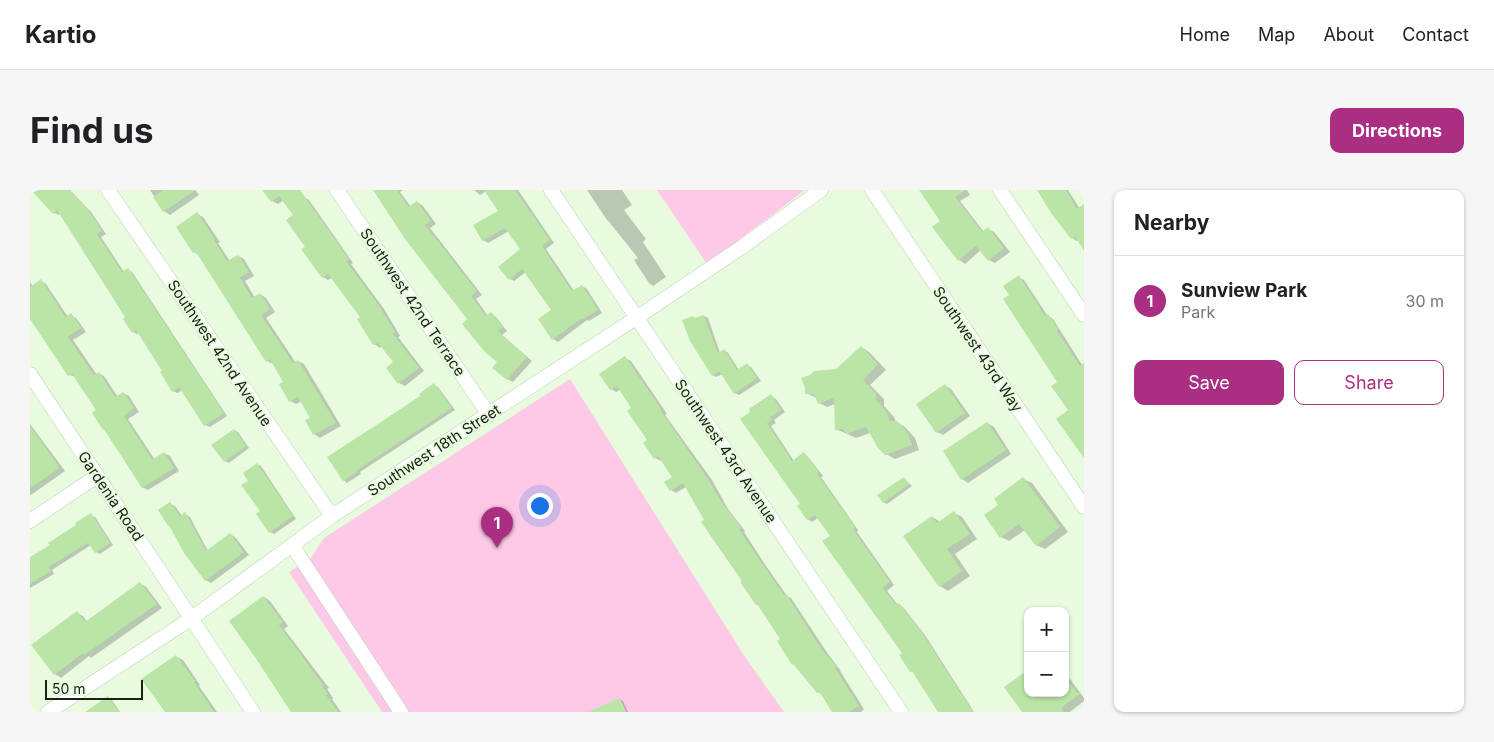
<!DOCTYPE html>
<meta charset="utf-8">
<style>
:root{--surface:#fff;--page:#f6f6f6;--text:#202124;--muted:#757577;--line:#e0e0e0;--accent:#aa2f83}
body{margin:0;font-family:Inter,sans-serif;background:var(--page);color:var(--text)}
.controls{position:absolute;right:15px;bottom:15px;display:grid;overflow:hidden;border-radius:10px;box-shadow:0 1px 4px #0004}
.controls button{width:45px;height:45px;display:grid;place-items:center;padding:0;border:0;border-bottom:1px solid var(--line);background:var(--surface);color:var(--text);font:25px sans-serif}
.scale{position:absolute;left:15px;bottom:12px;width:98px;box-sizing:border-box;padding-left:5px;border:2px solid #192016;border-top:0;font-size:14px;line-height:18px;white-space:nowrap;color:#192016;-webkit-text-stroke:4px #e8fbdf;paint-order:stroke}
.you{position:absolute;left:509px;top:315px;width:18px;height:18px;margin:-12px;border:4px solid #fff;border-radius:50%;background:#1a73e8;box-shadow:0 0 0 8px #1a73e833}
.badge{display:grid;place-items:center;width:32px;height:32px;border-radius:50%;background:var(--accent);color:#fff;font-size:16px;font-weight:700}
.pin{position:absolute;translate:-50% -41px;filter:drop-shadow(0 1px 2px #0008)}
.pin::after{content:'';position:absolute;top:26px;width:18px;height:15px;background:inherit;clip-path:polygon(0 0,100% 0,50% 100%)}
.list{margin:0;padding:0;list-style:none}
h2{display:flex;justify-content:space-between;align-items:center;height:65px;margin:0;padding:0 20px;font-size:21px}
h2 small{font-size:16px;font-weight:400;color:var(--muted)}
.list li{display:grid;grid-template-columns:32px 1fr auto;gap:15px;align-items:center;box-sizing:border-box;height:90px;padding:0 20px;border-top:1px solid var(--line)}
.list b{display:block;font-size:19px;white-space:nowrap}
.list p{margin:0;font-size:16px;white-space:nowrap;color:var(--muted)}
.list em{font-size:16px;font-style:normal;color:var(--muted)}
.actions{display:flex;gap:10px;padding:15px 20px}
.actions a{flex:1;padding:11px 0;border:1px solid var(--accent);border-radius:10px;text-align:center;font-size:18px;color:var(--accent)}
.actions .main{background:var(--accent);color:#fff}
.map{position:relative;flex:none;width:1054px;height:522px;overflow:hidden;border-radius:10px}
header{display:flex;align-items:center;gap:30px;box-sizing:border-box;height:70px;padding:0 25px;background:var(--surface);border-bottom:1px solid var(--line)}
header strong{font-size:24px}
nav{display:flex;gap:28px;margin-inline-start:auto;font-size:18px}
.intro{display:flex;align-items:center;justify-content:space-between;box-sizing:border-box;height:120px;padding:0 30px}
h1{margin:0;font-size:35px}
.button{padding:12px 22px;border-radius:10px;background:var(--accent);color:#fff;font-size:18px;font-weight:700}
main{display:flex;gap:30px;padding:0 30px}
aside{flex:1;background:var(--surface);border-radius:10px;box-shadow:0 1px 4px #0004}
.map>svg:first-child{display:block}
</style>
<header>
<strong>Kartio</strong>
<nav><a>Home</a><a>Map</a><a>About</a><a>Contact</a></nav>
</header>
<div class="intro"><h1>Find us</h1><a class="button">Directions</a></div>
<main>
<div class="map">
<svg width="1054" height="522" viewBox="0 0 1054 522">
<rect width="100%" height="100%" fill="#e8fbdf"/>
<g fill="#fdc9e7">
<polygon points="627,0 775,0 677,74"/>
<polygon points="540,189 715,467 754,522 352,522 259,382 281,368 294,348"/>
</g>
<g fill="#0003">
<polygon points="7,0 40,0 61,22 76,44 71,47 94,82 98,80 102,82 197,226 180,237 175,235 153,200 147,203 143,201 133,182 110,143 107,144 103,142 97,127 30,24 29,25 24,23"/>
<polygon points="120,0 165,0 169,5 140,25 134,21"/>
<polygon points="233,0 268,0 273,7 279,10 323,73 321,74 354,119 370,146 368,147 394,181 375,196 369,193 365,172 352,156 350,158 344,154 332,127 302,88 298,90 293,87 276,57 265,26 254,10 248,14 242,11"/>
<polygon points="345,0 373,0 370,2 381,17 387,12 393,16 406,34 400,38 452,105 446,109 458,126 461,123 466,127 477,141 472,145 502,171 483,192 477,189 469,172 439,130"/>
<polygon points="444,0 488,0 524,53 516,59 544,101 552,96 557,99 572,123 559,131 557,130 528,152 523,149 522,121 496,82 484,91 480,89 492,60 479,41 458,53 453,50 470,21 456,1 450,5"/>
<polygon points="557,0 592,0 602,15 594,20 616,49 613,52 636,87 623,96 619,93 604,70 608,68 575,27"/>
<polygon points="893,0 937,0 940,5 930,11 954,42 958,39 964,42 980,62 965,73 959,70 951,60 935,74 929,70 904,38 912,32"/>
<polygon points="1013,0 1038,0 1050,19 1054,16 1054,59 1049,50 1047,51 1042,48 1022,22"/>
<polygon points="167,24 173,27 190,52 188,53 200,71 208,66 214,69 224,86 215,91 225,108 230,104 236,108 245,122 236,128 266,173 268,171 274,174 311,236 290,248 284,244 277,231 281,228 272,211 266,214 260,211 255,192 243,174 237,171 169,65 164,62"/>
<polygon points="989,87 994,90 1017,125 1023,129 1054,178 1054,267 1040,221 1029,192 981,105"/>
<polygon points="11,91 16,94 38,127 41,125 46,128 56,142 43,150 67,185 69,183 74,186 88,207 93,203 99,206 109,222 98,229 125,270 134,263 140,266 149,281 118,300 112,297 74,239 67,221 46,187 39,185 0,126 0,92 3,96"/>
<polygon points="674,126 678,128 690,163 694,160 698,163 709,180 717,175 721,177 731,191 709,205 705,203 693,184 686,187 683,185 663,127 666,129"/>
<polygon points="831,157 839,162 856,180 840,195 854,209 854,216 864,227 866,232 875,237 885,248 889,260 865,269 856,264 840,243 826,248 806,239 805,214 797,217 789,213 787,208 776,203 807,180"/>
<polygon points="595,168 601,171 637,224 635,225 682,290 698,319 715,341 714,342 734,373 757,406 761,408 798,464 811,481 810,481 834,519 831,522 803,522 792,504 787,502 730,416 726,414 656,297 646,303 641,300 643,287 632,270 631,271 625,268 615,253 619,250 603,218 591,199 586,202 581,199"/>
<polygon points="404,195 408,197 425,220 330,282 331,284 317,293 314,290 391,206"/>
<polygon points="915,195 921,199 940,226 913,245 907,242"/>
<polygon points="741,206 746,209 755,222 744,230 746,233 741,236 764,271 774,264 778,267 793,286 791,287 828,340 827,342 864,395 857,401 868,415 873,417 895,445 944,522 910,522 884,483 881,481 874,463 802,346 788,328 782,332 777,329 772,315 712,229"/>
<polygon points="957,233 964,237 981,264 938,293 932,289"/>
<polygon points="0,234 35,281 1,305 0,304"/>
<polygon points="204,240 208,242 219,258 199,273 195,271"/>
<polygon points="227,274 231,276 266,329 244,344 240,342 220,291"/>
<polygon points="874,289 882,296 857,314 853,312"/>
<polygon points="993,289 1002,293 1038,342 1015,359 1006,355 995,340 979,351 971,347 970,315"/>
<polygon points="140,314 145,316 152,326 155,324 160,327 178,361 200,344 205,347 219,365 181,393 176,390 155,362 141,337 129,320"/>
<polygon points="924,323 932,327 947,349 925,364 940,386 918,401 910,396 902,327 911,332"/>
<polygon points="61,325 65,327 83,355 70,364 66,362 61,355 22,380 24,384 0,398 0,368 22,356"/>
<polygon points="110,393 116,397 132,418 61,468 59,466 31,488 25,484 3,455 47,423 53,426 57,432"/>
<polygon points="234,407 240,411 258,436 254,439 299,498 297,499 303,508 302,509 311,522 263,522"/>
<polygon points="147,467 153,470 170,495 169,496 187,522 137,522"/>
<polygon points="1035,486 1040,489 1054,508 1054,511 1040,522 994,522 998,503 1035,503"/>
<polygon points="78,508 82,510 90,522 59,522"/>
<polygon points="590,509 593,511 598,522 578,522"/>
</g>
<g fill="#bae5a6">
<polygon points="1,0 39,0 57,18 72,41 67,44 92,82 98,78 194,223 174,236 149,197 142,202 130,182 132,181 106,140 102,143 93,129 95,127 27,20 23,24"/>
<polygon points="133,0 166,0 133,22 123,7"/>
<polygon points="232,0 270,0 319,69 316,71 348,114 365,142 363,144 389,178 368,194 356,178 363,172 348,153 343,155 327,129 330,127 298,84 292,88 271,59 275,57 256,30 263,25 249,6 241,12"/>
<polygon points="343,0 367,0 378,17 387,11 401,31 395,35 447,101 441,106 456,126 461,122 473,137 468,141 497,167 477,190 462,178 467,172 455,162 432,134 437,129 375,49"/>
<polygon points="454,0 485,0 520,50 512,56 542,101 552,95 568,120 553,129 552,128 522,150 508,129 521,120 492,79 479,90 468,77 490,59 475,38 452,51 443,35 468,21"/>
<polygon points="889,0 936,0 925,7 952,42 958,37 974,58 958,71 946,56 928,71 902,37 910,31"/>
<polygon points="1007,0 1036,0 1047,19 1054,14 1054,61 1045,46 1041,49 1021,23"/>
<polygon points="167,22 185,49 184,50 197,71 208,65 219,82 210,88 222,108 230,103 240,119 231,125 263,173 268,170 306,233 283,245 275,230 280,228 268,207 259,212 249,194 253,192 240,169 236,172 166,62 163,63 146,37"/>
<polygon points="989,85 1015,126 1018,124 1028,140 1027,141 1050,176 1054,173 1054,268 1026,229 1038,220 1021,196 1027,192 973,109 979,105 973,96"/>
<polygon points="11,89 35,127 41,123 51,138 38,147 64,185 69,182 85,207 93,202 104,218 94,226 122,270 134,262 144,278 112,298 74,239 73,240 62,223 66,220 42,184 38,186 0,129 0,97"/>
<polygon points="674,125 688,163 694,159 707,180 717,173 727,188 704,204 689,181 682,186 660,151 652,130 663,126 664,128"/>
<polygon points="831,156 848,174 833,190 846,204 846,210 856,221 860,231 867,231 877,242 882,255 855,265 848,258 836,237 817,244 813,239 805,240 804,207 788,214 784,204 775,204 775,198 771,188 780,185 784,181 806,179"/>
<polygon points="595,166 632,220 631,221 676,286 694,316 695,316 711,338 709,339 729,369 754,405 756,404 792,460 807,477 805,478 829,516 819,522 802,522 789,501 787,503 763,474 762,475 747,451 750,449 727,414 726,415 710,392 712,391 671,332 674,330 653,293 640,301 634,292 642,287 628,266 624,269 613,253 617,250 597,221 601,218 587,196 580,200 569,184"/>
<polygon points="404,193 422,218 327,280 328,281 313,291 297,267 351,232 390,206 389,204"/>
<polygon points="915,194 935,223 906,243 886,214"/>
<polygon points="741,204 751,220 740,227 742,230 737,233 762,271 774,262 789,283 787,284 825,337 823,339 860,392 853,398 866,415 869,413 891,441 943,522 908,522 882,481 880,482 869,465 872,463 792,351 800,346 785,325 777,330 767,316 770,314 710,229 720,222 719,219"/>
<polygon points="957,232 976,260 931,290 913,261"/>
<polygon points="0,236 30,278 0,298"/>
<polygon points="204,239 216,256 194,272 181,255"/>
<polygon points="227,273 263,326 239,343 226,324 230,321 211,295 218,291 213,283"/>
<polygon points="874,287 879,294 853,313 847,305"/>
<polygon points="993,287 1030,337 1006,356 989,334 970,348 954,325 968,315 964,309"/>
<polygon points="140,312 150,326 155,322 176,361 200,343 214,362 175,391 154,363 139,335 138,336 128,320"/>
<polygon points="924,321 940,344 917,359 932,381 909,397 873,346 902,326 907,333"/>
<polygon points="61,323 80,353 65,363 58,353 18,377 21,381 0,394 0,367 20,355 18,353 46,335 45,333"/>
<polygon points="110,392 127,414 54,465 53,463 24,485 1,455 47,421 55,432"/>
<polygon points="233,406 253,432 249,435 293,495 292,496 298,504 296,505 308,522 261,522 225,467 199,431"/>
<polygon points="146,465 165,491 164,492 184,522 135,522 111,489"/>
<polygon points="998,480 998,503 1035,503 1035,488 1047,503 1051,503 1031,518 1034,522 992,522 974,497"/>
<polygon points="78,506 89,522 55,522"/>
<polygon points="590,508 596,522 558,522"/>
</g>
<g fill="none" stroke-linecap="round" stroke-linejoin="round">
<defs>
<g id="street">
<polyline points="78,0 302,326"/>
<polyline points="307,0 459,225"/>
<polyline points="521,0 871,522"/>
<polyline points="842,0 1054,317"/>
<polyline points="970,0 1054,125"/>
<polyline points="0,184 223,522"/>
<polyline points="0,331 67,286"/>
<polyline points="262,355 371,522"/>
<polyline points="18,522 162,428 302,326 606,128 712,57 791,0"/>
</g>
</defs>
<use href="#street" stroke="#bfd1b7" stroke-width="15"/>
<use href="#street" stroke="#fff" stroke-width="14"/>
</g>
<g text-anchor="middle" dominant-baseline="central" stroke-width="4" stroke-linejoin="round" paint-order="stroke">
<g font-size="15" fill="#192016" stroke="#e8fbdf">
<text transform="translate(383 112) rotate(56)">Southwest 42nd Terrace</text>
<text transform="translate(948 159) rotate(56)">Southwest 43rd Way</text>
<text transform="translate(190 163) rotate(56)">Southwest 42nd Avenue</text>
<text transform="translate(404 260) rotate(-33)">Southwest 18th Street</text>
<text transform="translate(696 261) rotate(56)">Southwest 43rd Avenue</text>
<text transform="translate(81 306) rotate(56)">Gardenia Road</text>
</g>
</g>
</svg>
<div class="controls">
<button>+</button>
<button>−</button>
</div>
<div class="scale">50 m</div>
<div class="you"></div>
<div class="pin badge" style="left:467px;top:358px">1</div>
</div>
<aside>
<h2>Nearby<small></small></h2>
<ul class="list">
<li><span class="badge">1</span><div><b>Sunview Park</b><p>Park</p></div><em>30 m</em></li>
</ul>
<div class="actions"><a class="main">Save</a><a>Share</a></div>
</aside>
</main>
